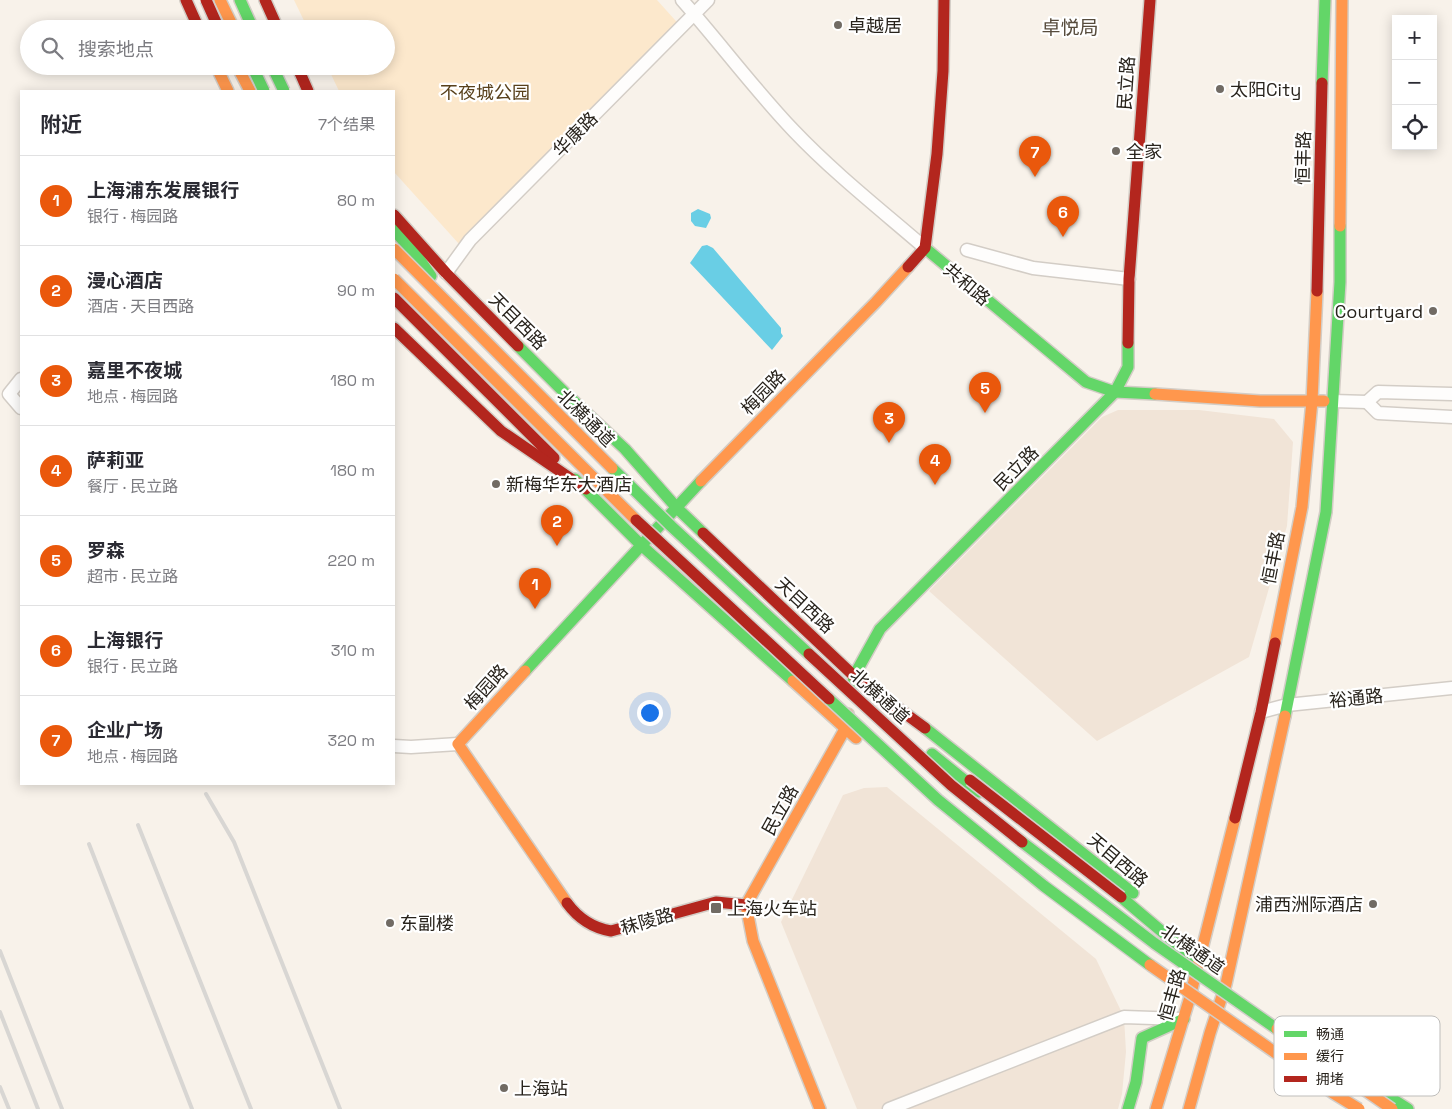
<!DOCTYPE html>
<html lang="zh">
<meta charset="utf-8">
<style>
:root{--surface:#fff;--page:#f2f2f3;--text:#2b2b33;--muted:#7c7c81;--line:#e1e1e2;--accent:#ea580c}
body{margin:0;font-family:"Space Grotesk","Noto Sans SC",sans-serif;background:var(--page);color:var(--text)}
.controls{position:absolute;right:15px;top:15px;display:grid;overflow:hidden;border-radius:0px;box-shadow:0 2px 12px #0003}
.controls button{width:45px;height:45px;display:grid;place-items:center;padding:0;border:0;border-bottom:1px solid var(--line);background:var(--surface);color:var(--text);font:25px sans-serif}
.you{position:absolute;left:649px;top:712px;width:18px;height:18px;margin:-12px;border:4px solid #fff;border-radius:50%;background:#1a73e8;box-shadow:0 0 0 8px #1a73e833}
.badge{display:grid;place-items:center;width:32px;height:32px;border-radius:50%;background:var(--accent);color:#fff;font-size:16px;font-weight:700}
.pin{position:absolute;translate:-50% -41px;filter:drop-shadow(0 1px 2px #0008)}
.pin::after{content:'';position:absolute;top:26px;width:18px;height:15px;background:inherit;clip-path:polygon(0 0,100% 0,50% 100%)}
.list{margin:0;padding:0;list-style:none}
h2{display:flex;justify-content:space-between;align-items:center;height:65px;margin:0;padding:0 20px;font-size:21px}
h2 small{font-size:16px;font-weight:400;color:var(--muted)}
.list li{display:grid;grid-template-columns:32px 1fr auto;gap:15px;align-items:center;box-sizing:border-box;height:90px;padding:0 20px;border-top:1px solid var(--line)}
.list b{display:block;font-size:19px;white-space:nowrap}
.list p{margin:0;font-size:16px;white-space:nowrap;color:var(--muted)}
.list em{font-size:16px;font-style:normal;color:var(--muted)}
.icon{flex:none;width:28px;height:28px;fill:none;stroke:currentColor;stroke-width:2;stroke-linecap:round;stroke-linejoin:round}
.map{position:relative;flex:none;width:1452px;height:1109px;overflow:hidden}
.search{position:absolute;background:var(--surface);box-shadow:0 2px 12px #0003;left:20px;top:20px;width:375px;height:55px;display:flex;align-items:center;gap:12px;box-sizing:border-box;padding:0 18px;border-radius:28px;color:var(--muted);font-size:19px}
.panel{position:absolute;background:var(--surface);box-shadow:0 2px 12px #0003;left:20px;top:90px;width:375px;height:695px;border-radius:0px}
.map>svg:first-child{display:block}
</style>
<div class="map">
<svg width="1452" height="1109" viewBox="0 0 1452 1109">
<rect width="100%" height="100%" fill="#f8f2ea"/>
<g fill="#f1e4d7">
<polygon points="1118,410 1199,410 1274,419 1293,442 1287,526 1249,657 1097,741 929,591 1102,417"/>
<polygon points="887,787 1096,959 1124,1017 1126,1052 1122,1094 1118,1109 857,1109 781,922 843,795 864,788"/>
</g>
<polygon fill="#fce8cc" points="294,0 657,0 684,30 459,244 394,172 394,91 339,91 327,66 386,66 386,29 308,29"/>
<g fill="#69cee5">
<polygon points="698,209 710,214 711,218 706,228 695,226 691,221 691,213"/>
<polygon points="707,245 713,248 781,328 781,333 783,336 772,350 690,263 702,246"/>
</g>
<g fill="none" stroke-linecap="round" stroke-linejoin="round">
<defs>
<g id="street">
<path d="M682,0C720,43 754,89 794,131C834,173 881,210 925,248"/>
<polyline points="967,250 1033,268 1129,279"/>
<polyline points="446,273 470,240 708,0"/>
<polyline points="21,379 9,394 21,408"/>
<polyline points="1333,401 1367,402"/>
<polyline points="1367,402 1378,413 1452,417"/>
<polyline points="1367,402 1378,392 1452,394"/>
<polyline points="1261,712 1287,705 1452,688"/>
<polyline points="394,746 411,747 458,744"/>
<polyline points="889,1109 1124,1017 1182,1019"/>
</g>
<g id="fast">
<polyline points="240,0 253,29"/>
<polyline points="1322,83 1325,0"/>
<polyline points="394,230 420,260 431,276"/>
<polyline points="925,248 1086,382 1115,392 1155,394"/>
<polyline points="518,346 564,392 625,449 676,507 703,533"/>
<polyline points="575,479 641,545 793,681"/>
<polyline points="525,671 701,481"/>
<polyline points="852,689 854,676 880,629 1115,392 1128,367 1128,343"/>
<polyline points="1285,716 1326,512 1340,282 1340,226"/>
<polyline points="925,728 1133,893"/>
<polyline points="932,754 979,792"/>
<polyline points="1121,897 1199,963"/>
<polyline points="1381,1092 1408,1109"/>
<polyline points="1128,1109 1136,1082 1142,1038 1184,1019"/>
</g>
<g id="slow">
<polyline points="220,0 234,29"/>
<polyline points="216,66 228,91"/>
<polyline points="237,66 250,91"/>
<polyline points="1340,226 1342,0"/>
<polyline points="1155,394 1260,401 1324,401"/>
<polyline points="701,481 876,302 908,267"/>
<polyline points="1275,643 1302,507 1312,401 1317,291"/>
<polyline points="525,671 458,744 567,903"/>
<polyline points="793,681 856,738"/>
<polyline points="746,905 845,729 848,714"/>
<polyline points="746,905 753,941 820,1109"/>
<polyline points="1156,1109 1190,997 1235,818"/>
<polyline points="1189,1109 1210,1033 1226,984 1285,716"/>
</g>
<g id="jam">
<polyline points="186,0 199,29"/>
<polyline points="265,0 278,29"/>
<polyline points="297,66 308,91"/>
<polyline points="394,215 446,273 518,346"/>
<polyline points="908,267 925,248 937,154 943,71 944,0"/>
<polyline points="1317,291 1322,83"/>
<polyline points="394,298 554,458"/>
<polyline points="394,328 501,431 586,489"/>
<polyline points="1128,343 1129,279 1150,0"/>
<polyline points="703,533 854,676 925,728"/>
<polyline points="1235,818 1261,712 1275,643"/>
<path d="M567,903C578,918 593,928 611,931L716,902L746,905"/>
</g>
</defs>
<use href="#street" stroke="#d3cdc6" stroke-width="15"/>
<use href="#fast" stroke="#d3cdc6" stroke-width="14"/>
<use href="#slow" stroke="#d3cdc6" stroke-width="14"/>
<use href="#jam" stroke="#d3cdc6" stroke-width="14"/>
<use href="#street" stroke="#fefdfc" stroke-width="12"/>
<use href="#fast" stroke="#63d668" stroke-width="11"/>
<use href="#slow" stroke="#ff974d" stroke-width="11"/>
<use href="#jam" stroke="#b3261e" stroke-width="11"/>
<g stroke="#d8d6d3" stroke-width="4">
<polyline points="206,794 234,842 340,1109"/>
<polyline points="138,825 251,1109"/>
<polyline points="89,844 192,1109"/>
<polyline points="0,951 62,1109"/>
<polyline points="0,1012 38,1109"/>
<polyline points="0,1087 9,1109"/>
</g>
<defs>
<g id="fast-bridge">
<polyline points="252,66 264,91"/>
<polyline points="272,66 284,91"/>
<polyline points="612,468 671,526 809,654"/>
<polyline points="829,699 938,800 1044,886 1150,965"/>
<polyline points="1022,842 1154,943 1277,1029"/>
</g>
<g id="slow-bridge">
<polyline points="394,249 612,468"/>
<polyline points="394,279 636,520"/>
<polyline points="1150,965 1333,1093 1359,1109"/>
<polyline points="1277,1029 1392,1109"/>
</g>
<g id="jam-bridge">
<polyline points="206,0 219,29"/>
<polyline points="636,520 829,699"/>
<polyline points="809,654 951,785 1022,842"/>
<polyline points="970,780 1121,897"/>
</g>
</defs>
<use href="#fast-bridge" stroke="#d2ceca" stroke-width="14" stroke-linecap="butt"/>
<use href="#slow-bridge" stroke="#d2ceca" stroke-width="14" stroke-linecap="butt"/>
<use href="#jam-bridge" stroke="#d2ceca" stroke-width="14" stroke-linecap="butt"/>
<use href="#fast-bridge" stroke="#63d668" stroke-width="11"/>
<use href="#slow-bridge" stroke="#ff974d" stroke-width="11"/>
<use href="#jam-bridge" stroke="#b3261e" stroke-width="11"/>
</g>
<g fill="#716b64" stroke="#fff" stroke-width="2">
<circle cx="838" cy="25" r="5"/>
<circle cx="1220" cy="89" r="5"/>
<circle cx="1116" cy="151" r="5"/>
<circle cx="1433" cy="311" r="5"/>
<circle cx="496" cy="484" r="5"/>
<circle cx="1373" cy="904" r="5"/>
<rect x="710" y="902" width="12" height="12" rx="2.5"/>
<circle cx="390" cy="923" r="5"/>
<circle cx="504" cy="1088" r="5"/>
</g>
<g text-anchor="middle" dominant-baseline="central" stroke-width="4.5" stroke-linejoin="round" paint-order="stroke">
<g font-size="18" fill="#28231c" stroke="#fff" text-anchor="start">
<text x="848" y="25">卓越居</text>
<text x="1230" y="89">太阳City</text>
<text x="1126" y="151">全家</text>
<text x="1423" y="311" text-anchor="end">Courtyard</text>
<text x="506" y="484">新梅华东大酒店</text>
<text x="1363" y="904" text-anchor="end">浦西洲际酒店</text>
<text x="727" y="908">上海火车站</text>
<text x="400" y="923">东副楼</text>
<text x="514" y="1088">上海站</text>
</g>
<g font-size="18" fill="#28231c" stroke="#fff">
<text transform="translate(1126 83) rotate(-86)">民立路</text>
<text transform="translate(575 134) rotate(-45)">华康路</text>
<text transform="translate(1303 158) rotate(-89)">恒丰路</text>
<text transform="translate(967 284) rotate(40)">共和路</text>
<text transform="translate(518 321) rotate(45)">天目西路</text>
<text transform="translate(763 392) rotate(-46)">梅园路</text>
<text transform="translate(586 418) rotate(45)">北横通道</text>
<text transform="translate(1016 468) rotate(-45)">民立路</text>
<text transform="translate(1273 558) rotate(-79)">恒丰路</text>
<text transform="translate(805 605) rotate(43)">天目西路</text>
<text transform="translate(486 687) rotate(-48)">梅园路</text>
<text transform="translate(880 696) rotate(42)">北横通道</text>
<text transform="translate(1356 698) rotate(-6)">裕通路</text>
<text transform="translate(780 810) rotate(-61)">民立路</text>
<text transform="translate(1118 860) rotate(40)">天目西路</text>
<text transform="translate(647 921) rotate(-16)">秣陵路</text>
<text transform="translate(1193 949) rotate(35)">北横通道</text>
<text transform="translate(1172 995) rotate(-74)">恒丰路</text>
</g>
<g font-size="18" fill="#58401b" stroke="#fff">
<text x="485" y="92">不夜城公园</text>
</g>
<g font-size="19" fill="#574c3d" stroke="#fff">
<text x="1070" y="27">卓悦局</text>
</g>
</g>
<rect x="1274" y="1016" width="166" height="80" rx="8" fill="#fff" stroke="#bebdbb" stroke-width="1"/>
<rect x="1284" y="1031" width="23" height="6" fill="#63d668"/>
<rect x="1284" y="1053" width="23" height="7" fill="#ff974d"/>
<rect x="1284" y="1076" width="23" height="6" fill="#b3261e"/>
<g font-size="14" fill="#28231c">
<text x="1316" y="1039">畅通</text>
<text x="1316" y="1061">缓行</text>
<text x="1316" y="1084">拥堵</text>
</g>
</svg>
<div class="controls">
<button>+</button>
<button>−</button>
<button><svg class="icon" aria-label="locate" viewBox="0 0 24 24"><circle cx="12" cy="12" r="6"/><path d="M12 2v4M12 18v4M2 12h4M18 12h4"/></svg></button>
</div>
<div class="you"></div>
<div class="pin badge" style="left:535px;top:609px">1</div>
<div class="pin badge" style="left:557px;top:546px">2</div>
<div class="pin badge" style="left:889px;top:443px">3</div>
<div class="pin badge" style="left:935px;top:485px">4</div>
<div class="pin badge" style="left:985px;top:413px">5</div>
<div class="pin badge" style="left:1063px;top:237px">6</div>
<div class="pin badge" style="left:1035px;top:177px">7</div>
<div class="search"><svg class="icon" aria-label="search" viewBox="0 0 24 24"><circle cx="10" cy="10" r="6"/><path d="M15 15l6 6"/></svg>搜索地点</div>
<section class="panel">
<h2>附近<small>7个结果</small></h2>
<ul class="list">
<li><span class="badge">1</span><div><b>上海浦东发展银行</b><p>银行 · 梅园路</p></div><em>80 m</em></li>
<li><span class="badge">2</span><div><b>漫心酒店</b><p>酒店 · 天目西路</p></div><em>90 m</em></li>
<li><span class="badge">3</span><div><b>嘉里不夜城</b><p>地点 · 梅园路</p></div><em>180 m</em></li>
<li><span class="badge">4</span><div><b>萨莉亚</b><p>餐厅 · 民立路</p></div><em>180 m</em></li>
<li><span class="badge">5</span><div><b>罗森</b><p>超市 · 民立路</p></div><em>220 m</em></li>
<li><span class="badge">6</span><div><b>上海银行</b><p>银行 · 民立路</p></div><em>310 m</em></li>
<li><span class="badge">7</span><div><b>企业广场</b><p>地点 · 梅园路</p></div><em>320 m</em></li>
</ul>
</section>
</div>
